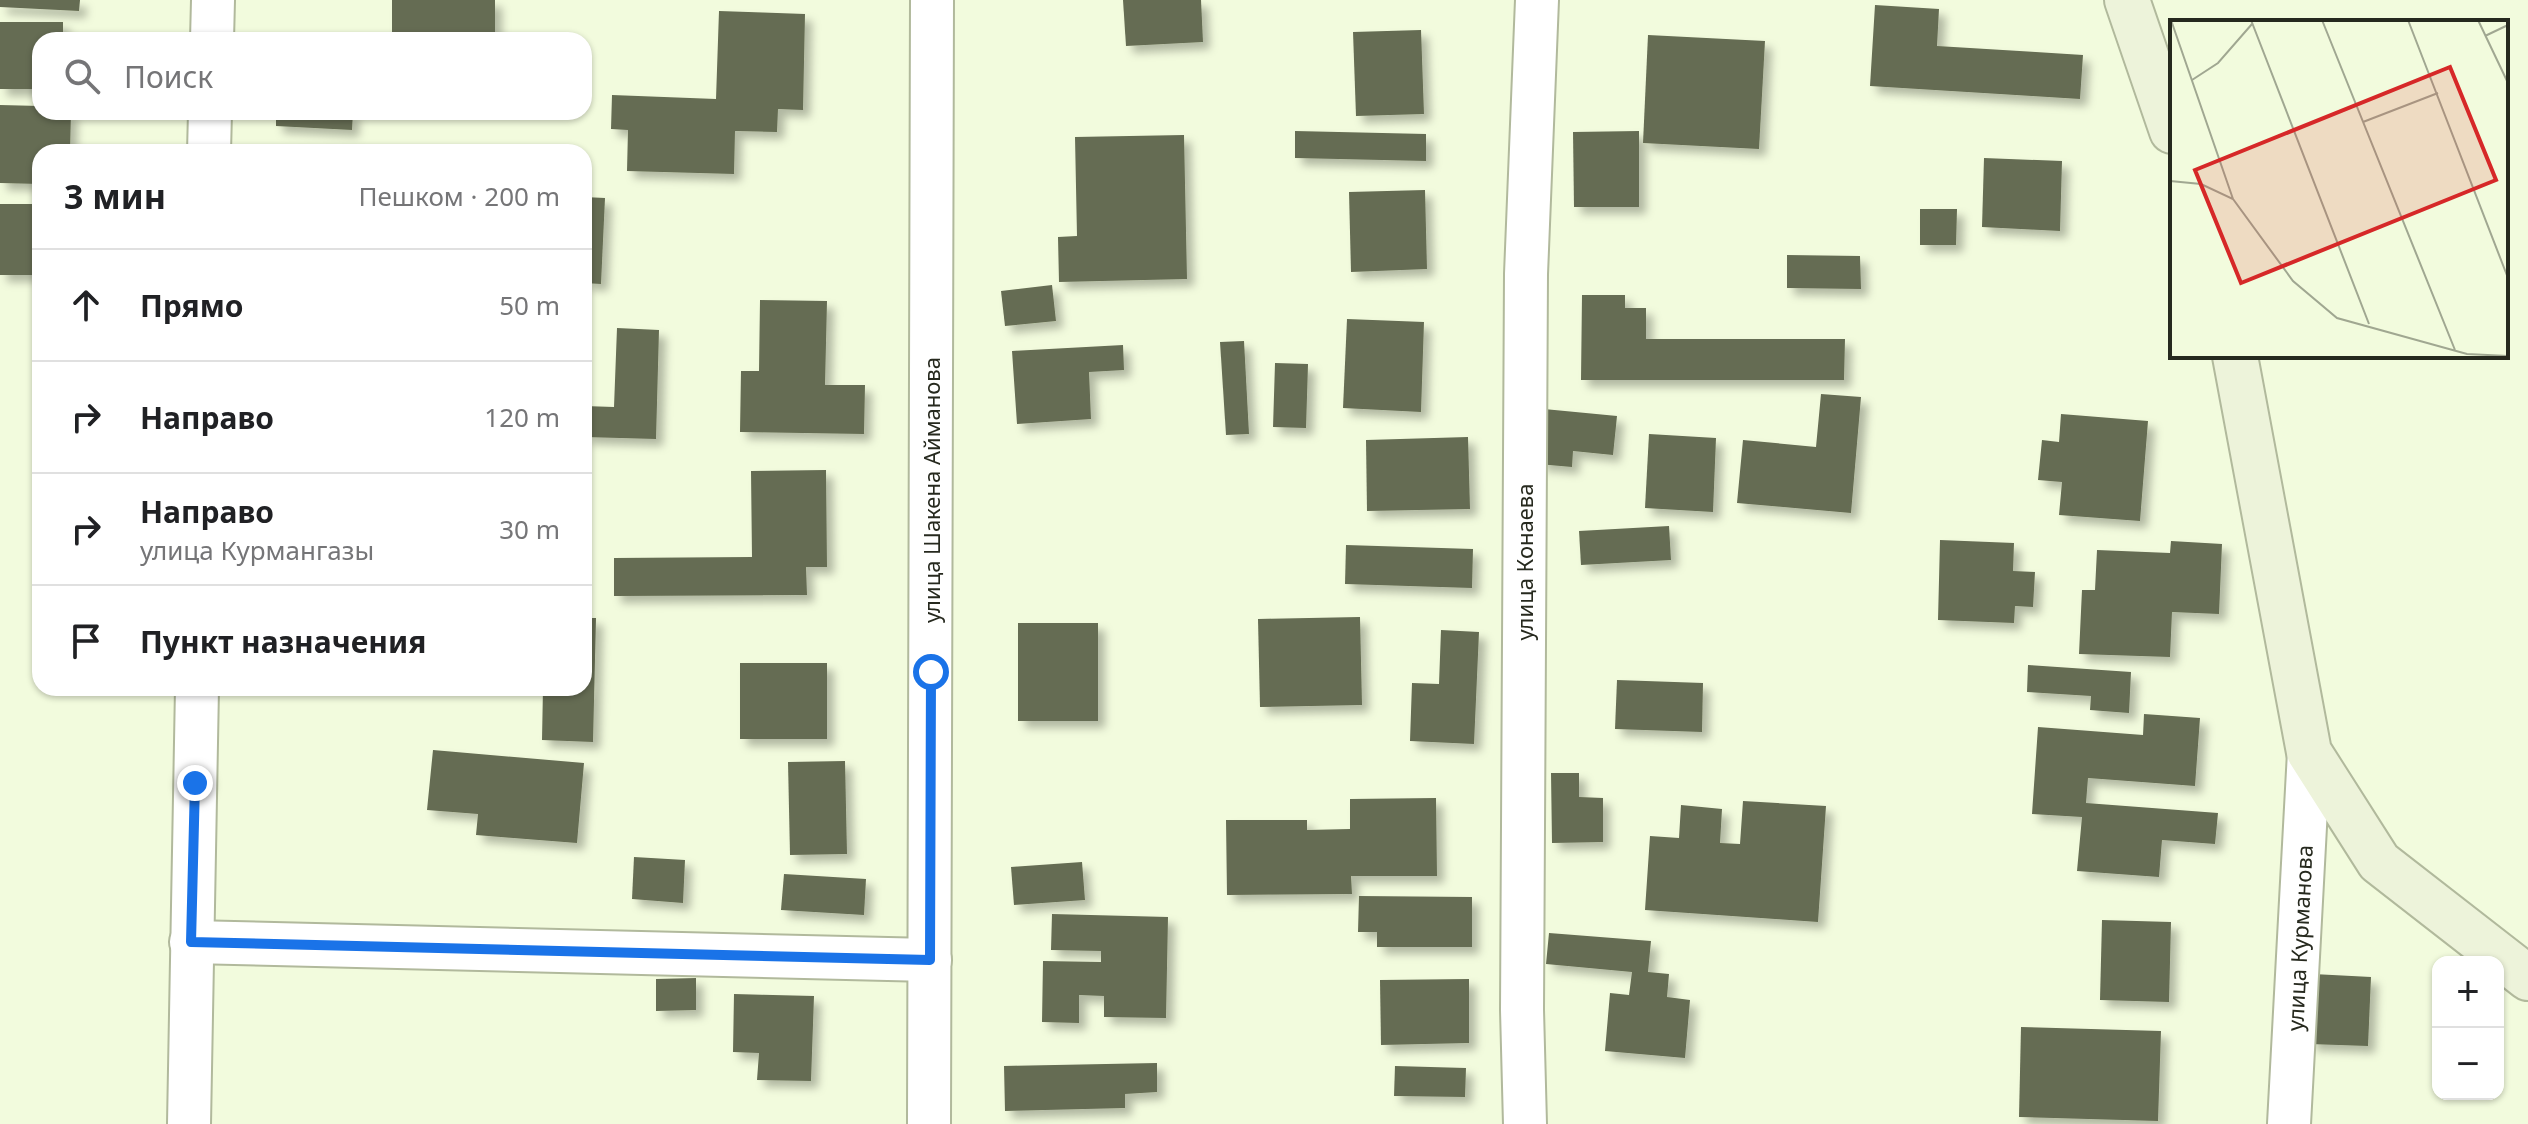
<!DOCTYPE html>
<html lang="ru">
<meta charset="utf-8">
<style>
:root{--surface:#fff;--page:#f6f6f6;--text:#202124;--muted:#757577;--line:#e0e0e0}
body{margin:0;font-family:"Noto Sans",sans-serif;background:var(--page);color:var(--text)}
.controls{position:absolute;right:24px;bottom:24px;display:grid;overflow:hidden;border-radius:16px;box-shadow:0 2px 6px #0004}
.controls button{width:72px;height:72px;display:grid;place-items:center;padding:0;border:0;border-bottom:2px solid var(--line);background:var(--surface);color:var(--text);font:40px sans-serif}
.stop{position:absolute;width:24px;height:24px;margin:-18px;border:6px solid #1a73e8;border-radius:50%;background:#fff}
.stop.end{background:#1a73e8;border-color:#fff;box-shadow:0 2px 8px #0008}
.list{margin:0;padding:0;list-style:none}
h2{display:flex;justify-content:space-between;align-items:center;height:104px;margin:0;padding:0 32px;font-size:34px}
h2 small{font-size:26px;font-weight:400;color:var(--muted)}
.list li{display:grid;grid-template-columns:52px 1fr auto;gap:24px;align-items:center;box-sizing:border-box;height:112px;padding:0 32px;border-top:2px solid var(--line)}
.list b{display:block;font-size:30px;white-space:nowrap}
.list p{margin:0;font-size:26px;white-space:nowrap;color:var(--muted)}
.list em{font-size:26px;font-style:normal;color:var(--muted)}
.icon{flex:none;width:44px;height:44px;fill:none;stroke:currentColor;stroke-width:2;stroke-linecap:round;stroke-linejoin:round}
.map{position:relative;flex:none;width:2528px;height:1124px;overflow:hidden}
.search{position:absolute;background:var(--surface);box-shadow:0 2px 6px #0004;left:32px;top:32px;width:560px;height:88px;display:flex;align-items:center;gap:20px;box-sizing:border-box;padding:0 28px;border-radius:24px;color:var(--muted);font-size:30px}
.panel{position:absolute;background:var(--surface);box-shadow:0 2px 6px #0004;left:32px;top:144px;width:560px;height:552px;border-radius:24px}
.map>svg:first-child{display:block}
</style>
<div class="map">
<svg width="2528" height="1124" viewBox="0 0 2528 1124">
<defs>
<filter id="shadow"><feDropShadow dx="7" dy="7" stdDeviation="4" flood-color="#0004"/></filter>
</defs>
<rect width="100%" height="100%" fill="#f2fbdd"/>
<g fill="#656c52" filter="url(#shadow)">
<polygon points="0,0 80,0 79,11 0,7"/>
<rect x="392" y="0" width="103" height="40"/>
<polygon points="1123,0 1201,0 1203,42 1126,46"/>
<polygon points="1875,5 1939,9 1937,46 2083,55 2080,99 1870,86"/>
<polygon points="719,11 805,14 803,110 778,109 777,132 735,131 734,174 627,171 628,130 611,129 612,95 716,99"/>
<polygon points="0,22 63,22 63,40 40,40 40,89 0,89"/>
<polygon points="1421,30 1424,114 1356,116 1353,32"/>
<polygon points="1648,35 1765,41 1759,149 1643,143"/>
<polygon points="0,105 40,106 40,112 71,112 70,152 40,152 40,184 0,183"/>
<polygon points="276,112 353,112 352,130 276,126"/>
<polygon points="1295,131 1426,134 1426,161 1295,158"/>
<polygon points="1639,131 1639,207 1574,207 1573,132"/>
<polygon points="1184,135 1187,279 1059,282 1058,237 1077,236 1075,137"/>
<polygon points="1984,158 2062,161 2060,231 1982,227"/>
<polygon points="1425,190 1427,269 1351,272 1349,192"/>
<polygon points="584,197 605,198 601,284 584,283"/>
<rect x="0" y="204" width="40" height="71"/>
<polygon points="1920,209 1957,209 1956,245 1920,245"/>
<polygon points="1787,255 1860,256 1861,289 1787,288"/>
<polygon points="1052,285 1056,321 1005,326 1001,291"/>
<polygon points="1582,295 1625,295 1625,308 1646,308 1646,339 1845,339 1844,380 1581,380"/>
<polygon points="760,300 827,301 825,385 865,385 864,434 740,432 741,371 759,371"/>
<polygon points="1347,319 1424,322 1421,412 1343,408"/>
<polygon points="617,328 659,330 656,439 584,437 584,406 614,407"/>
<polygon points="1244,341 1249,434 1226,435 1220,342"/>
<polygon points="1123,345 1124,370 1089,372 1091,419 1017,424 1012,351"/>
<polygon points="1275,363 1308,364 1306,428 1273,427"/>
<polygon points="36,364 40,364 40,411 37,411"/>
<polygon points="1821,394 1861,397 1851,513 1737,503 1743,440 1816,447"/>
<polygon points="1544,409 1617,416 1613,455 1573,451 1572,467 1538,464"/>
<polygon points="2061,414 2148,421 2140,521 2059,515 2062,482 2038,480 2042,440 2059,442"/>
<polygon points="1649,434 1716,438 1713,512 1645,508"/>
<polygon points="1468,437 1470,509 1367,511 1366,440"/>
<polygon points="826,470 827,567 806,567 807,595 614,596 614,558 752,557 751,471"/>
<polygon points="1669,526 1671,560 1581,565 1579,531"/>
<polygon points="1940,540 2014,543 2013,571 2035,572 2033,607 2015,606 2014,623 1938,620"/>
<polygon points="2171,541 2222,544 2219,614 2172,612 2170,657 2079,654 2082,590 2095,590 2097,550 2170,553"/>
<polygon points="1346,545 1473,549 1472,588 1345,584"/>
<polygon points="1360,617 1362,705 1260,707 1258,619"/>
<polygon points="584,618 596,618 593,742 542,740 543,688 584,688"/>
<rect x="1018" y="623" width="80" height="98"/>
<polygon points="1441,630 1479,632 1474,744 1410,741 1412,683 1439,684"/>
<rect x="740" y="663" width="87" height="76"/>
<polygon points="2028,665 2131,672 2129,713 2090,710 2091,696 2027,692"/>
<polygon points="1617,680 1703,683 1702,732 1615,729"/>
<polygon points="2144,714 2200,718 2195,786 2088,778 2086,803 2218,813 2215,844 2162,840 2159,877 2077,871 2082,817 2032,814 2038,727 2143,735"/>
<polygon points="433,750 584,763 577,843 476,835 478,814 427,810"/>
<polygon points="845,761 847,854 790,855 788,762"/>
<polygon points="1551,773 1579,773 1579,797 1603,798 1603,842 1552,843"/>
<polygon points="1436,798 1437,876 1351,876 1352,894 1227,895 1226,820 1307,820 1307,830 1350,829 1350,799"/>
<polygon points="1743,801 1826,806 1818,922 1645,910 1650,836 1679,838 1681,805 1722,809 1720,843 1740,844"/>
<polygon points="634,857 685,860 683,903 632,899"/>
<polygon points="1082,862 1085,900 1014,905 1011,867"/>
<polygon points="784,874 866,879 864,915 781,910"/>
<polygon points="1359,896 1472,897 1472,947 1377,947 1377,932 1358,932"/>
<polygon points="1052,914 1168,917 1166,1018 1104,1017 1104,996 1079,995 1079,1023 1042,1022 1043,961 1101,962 1101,951 1051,950"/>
<polygon points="2102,920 2171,922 2169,1002 2100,1000"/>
<polygon points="1549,933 1651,941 1648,972 1669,974 1667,997 1690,1000 1685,1058 1605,1051 1610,993 1629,995 1632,972 1546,964"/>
<polygon points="2313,974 2371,977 2368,1046 2309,1044"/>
<polygon points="696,978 696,1010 656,1011 656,979"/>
<polygon points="1469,979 1469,1043 1381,1045 1380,980"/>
<polygon points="734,994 814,996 811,1081 757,1080 759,1053 733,1052"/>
<polygon points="2021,1027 2161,1031 2158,1121 2019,1117"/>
<polygon points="1157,1063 1157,1092 1125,1094 1125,1108 1005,1111 1004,1066"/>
<polygon points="1395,1066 1466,1068 1465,1097 1394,1096"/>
</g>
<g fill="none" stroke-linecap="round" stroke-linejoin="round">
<defs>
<g id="street">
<polyline points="212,40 213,0"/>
<polyline points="209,152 210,112"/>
<polyline points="191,942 930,960"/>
<polyline points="189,1124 197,688"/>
<polyline points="929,1124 932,0"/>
<polyline points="1525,1124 1522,1010 1526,274 1537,0"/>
<polyline points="2289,1124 2309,752"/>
</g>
<g id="secondary">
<polyline points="2127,0 2172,131"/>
<polyline points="2235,356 2309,752 2379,862 2528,978"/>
</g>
</defs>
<use href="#street" stroke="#b1b99c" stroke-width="46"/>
<use href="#secondary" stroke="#b1b99c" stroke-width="48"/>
<use href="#street" stroke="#fff" stroke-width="42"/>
<use href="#secondary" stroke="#edf3da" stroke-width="44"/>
</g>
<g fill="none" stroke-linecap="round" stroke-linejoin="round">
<polyline stroke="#1a73e8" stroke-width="10" points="195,783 191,942 930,960 931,672"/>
</g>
<g text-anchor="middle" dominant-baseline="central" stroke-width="8" stroke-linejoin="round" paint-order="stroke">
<g font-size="22" fill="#26291e" stroke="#fff">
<text transform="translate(931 490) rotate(-90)">улица Шакена Айманова</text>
<text transform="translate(1524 562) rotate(-90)">улица Конаева</text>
<text transform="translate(2299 938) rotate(-87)">улица Курманова</text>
</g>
</g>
<g transform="translate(2170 20)">
<rect width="338" height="338" fill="#f2fbdd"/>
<path fill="none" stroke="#a0a791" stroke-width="2" d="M1,0L63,179M81,0L199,304M152,0L285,330M238,0L338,258M308,0L338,63M315,16L338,5M22,60L48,43L82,4M193,102L268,73M0,161L31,164L63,179L123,261L167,298L297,334L338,336"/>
<path fill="#d62828" fill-opacity="0.15" stroke="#d62828" stroke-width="4" d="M280,47L326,160L71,263L25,150Z"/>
<rect width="338" height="338" fill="none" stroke="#26291e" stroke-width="4"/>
</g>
</svg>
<div class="controls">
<button>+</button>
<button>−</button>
</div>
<div class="stop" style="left:931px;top:672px"></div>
<div class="stop end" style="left:195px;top:783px"></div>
<div class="search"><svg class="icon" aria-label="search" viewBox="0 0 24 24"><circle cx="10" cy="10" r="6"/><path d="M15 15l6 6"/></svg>Поиск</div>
<section class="panel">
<h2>3 мин<small>Пешком · 200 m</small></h2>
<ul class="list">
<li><svg class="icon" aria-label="ahead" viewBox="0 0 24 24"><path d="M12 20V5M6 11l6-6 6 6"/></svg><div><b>Прямо</b></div><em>50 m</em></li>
<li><svg class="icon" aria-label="right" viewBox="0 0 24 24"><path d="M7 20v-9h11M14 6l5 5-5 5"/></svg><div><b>Направо</b></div><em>120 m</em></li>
<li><svg class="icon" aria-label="right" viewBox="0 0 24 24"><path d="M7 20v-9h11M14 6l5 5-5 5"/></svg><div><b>Направо</b><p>улица Курмангазы</p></div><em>30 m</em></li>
<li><svg class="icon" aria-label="arrive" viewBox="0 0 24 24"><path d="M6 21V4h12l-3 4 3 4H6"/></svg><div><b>Пункт назначения</b></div></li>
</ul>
</section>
</div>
